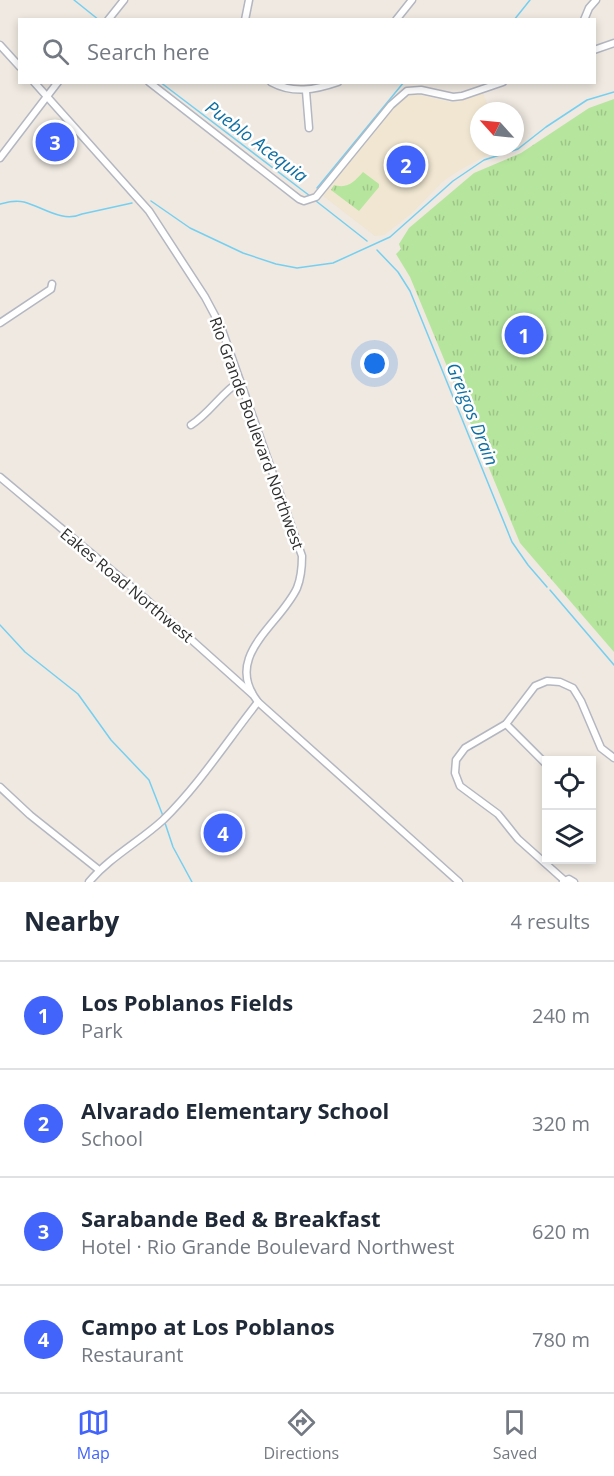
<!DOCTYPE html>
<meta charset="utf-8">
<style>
:root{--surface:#fff;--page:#f2f2f3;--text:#1f2937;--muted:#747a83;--line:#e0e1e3;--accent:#4264fb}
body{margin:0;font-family:"Open Sans",sans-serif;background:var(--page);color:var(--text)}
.controls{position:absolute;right:18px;bottom:18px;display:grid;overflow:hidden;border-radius:0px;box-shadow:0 3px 9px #0003}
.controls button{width:54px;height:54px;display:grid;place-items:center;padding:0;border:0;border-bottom:2px solid var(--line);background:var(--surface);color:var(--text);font:30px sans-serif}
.compass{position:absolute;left:470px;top:102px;width:54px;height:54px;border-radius:50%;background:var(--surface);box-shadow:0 3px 9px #0003;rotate:297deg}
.you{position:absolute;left:375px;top:364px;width:21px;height:21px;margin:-15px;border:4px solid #fff;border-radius:50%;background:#1a73e8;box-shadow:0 0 0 9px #1a73e833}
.badge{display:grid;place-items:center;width:39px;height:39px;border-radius:50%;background:var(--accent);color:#fff;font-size:20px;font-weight:700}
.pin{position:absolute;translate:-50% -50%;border:3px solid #fff;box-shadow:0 2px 6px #0006}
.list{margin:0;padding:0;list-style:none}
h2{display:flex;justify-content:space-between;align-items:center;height:78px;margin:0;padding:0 24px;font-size:26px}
h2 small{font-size:20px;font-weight:400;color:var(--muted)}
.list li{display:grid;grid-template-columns:39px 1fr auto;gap:18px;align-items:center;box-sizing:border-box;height:108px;padding:0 24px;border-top:2px solid var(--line)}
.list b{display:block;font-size:22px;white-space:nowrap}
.list p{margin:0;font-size:20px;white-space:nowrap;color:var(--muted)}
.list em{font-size:20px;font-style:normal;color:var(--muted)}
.icon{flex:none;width:33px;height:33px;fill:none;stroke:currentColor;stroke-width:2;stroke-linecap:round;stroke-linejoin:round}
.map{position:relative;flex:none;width:614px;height:882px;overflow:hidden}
.search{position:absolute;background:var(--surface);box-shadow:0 3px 9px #0003;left:18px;right:18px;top:18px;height:66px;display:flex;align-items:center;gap:15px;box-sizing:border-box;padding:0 21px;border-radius:0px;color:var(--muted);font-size:22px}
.sheet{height:510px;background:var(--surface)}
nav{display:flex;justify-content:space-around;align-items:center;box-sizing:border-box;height:84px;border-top:2px solid var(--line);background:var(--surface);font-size:16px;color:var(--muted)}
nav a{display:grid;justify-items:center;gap:3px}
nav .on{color:var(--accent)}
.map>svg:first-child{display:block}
</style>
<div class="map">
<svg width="614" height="882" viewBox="0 0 614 882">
<defs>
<pattern id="grass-tufts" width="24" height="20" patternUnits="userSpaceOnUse" patternTransform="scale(1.5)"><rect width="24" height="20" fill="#b6e59e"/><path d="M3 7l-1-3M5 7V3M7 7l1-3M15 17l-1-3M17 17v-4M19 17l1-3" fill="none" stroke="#9dc588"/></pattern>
</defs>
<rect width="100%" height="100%" fill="#efe9e1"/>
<polygon fill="#f0e6d1" points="411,93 450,102 460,101 483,93 490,111 479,111 479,147 502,147 458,171 442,182 412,213 384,235 375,236 322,195 399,101"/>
<g fill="url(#grass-tufts)">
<polygon points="614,99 614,652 520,543 410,277 396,254 401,249 399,244 409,228 474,173 521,153 589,108"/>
<path d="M363,172L379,184V187L359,211L331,190L334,185C348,189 354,182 363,172Z"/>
</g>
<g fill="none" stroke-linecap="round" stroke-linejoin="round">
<g stroke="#75cff0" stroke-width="1.5">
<polyline points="74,0 99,20"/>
<polyline points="514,20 530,0"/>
<polyline points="160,82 310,196"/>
<polyline points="317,188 404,82"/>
<polyline points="151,201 190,228 243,253 276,264 297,268 333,263 390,237 453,181 484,160 518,149 546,127 587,100 614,92"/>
<polyline points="316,201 367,241"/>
<path d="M0,204C8,202 15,200 24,202C43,207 62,223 82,214L132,203"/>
<polyline points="377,250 398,272 410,291 512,542 528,565 547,587"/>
<polyline points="550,590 614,665"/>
<polyline points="0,625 25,652 78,694 111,740 149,780 163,816"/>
<polyline points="165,823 173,847 192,882"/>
</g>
<defs>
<g id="minor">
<polyline points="108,20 124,0"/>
<polyline points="245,20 249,0"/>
<polyline points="396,20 412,0"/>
<polyline points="584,20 589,8 596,0"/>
<polyline points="0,45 20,67"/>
<polyline points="594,50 614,43"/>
<path d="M34,82L149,211L205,297L221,327L302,556C302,567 301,578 297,588C280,625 222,656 258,702L459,882"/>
<polyline points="149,82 299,199 304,201 316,197 391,105 407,91 421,90 453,97 462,96 503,82"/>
<path d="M271,82C293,94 315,90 338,82"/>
<polyline points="306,91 309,128"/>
<polyline points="0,158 58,82"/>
<polyline points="0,323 51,289 52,284"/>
<path d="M191,425C210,413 221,393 240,381"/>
<polyline points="0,477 147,600 252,694"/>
<polyline points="506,724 546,764"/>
<polyline points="0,787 30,815 99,870"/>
<polyline points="564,880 518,839 498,814 460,786 455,773 456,760 465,748 506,724 535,686 547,681 560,682 573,688 581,701 601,748 614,758"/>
<path d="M89,882C110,857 139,842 163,820C199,785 227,741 258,702"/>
<polyline points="563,882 569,879 574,882"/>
</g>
</defs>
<use href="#minor" stroke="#b4b7c1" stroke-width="9"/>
<use href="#minor" stroke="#fff" stroke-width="6"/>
</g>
<g text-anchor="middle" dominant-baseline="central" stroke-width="5" stroke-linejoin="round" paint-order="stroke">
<g font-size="16" fill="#2e2e2e" stroke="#fff">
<text transform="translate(257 433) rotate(70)">Rio Grande Boulevard Northwest</text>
<text transform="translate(127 585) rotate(40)">Eakes Road Northwest</text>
</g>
<g font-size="18" font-style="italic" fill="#0d6fa3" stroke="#fff">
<text transform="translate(257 141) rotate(37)">Pueblo Acequia</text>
<text transform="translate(473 414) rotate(68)">Greigos Drain</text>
</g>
</g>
</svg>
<div class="controls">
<button><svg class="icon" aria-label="locate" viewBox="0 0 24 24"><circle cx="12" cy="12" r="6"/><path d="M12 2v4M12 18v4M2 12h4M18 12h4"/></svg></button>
<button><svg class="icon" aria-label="layers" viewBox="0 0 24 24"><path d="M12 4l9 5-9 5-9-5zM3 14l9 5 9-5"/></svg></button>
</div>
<svg class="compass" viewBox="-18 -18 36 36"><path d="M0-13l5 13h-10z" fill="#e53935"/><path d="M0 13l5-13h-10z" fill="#747a83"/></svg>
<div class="you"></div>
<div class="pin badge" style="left:524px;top:335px">1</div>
<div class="pin badge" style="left:406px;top:165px">2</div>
<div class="pin badge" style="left:55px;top:142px">3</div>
<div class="pin badge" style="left:223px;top:833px">4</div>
<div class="search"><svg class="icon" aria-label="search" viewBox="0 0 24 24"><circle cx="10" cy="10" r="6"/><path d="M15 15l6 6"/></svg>Search here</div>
</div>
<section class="sheet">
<h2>Nearby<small>4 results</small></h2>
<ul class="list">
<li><span class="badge">1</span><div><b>Los Poblanos Fields</b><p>Park</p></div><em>240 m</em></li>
<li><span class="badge">2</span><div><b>Alvarado Elementary School</b><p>School</p></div><em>320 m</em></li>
<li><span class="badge">3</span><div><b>Sarabande Bed &amp; Breakfast</b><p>Hotel · Rio Grande Boulevard Northwest</p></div><em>620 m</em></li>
<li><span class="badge">4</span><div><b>Campo at Los Poblanos</b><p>Restaurant</p></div><em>780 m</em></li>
</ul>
</section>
<nav>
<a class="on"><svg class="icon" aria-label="map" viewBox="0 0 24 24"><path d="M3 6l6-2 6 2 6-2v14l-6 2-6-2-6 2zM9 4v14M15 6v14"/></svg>Map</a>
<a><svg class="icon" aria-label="directions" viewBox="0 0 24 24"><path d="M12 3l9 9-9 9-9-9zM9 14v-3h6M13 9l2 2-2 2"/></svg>Directions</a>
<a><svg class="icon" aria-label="saved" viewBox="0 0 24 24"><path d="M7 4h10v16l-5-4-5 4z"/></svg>Saved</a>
</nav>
